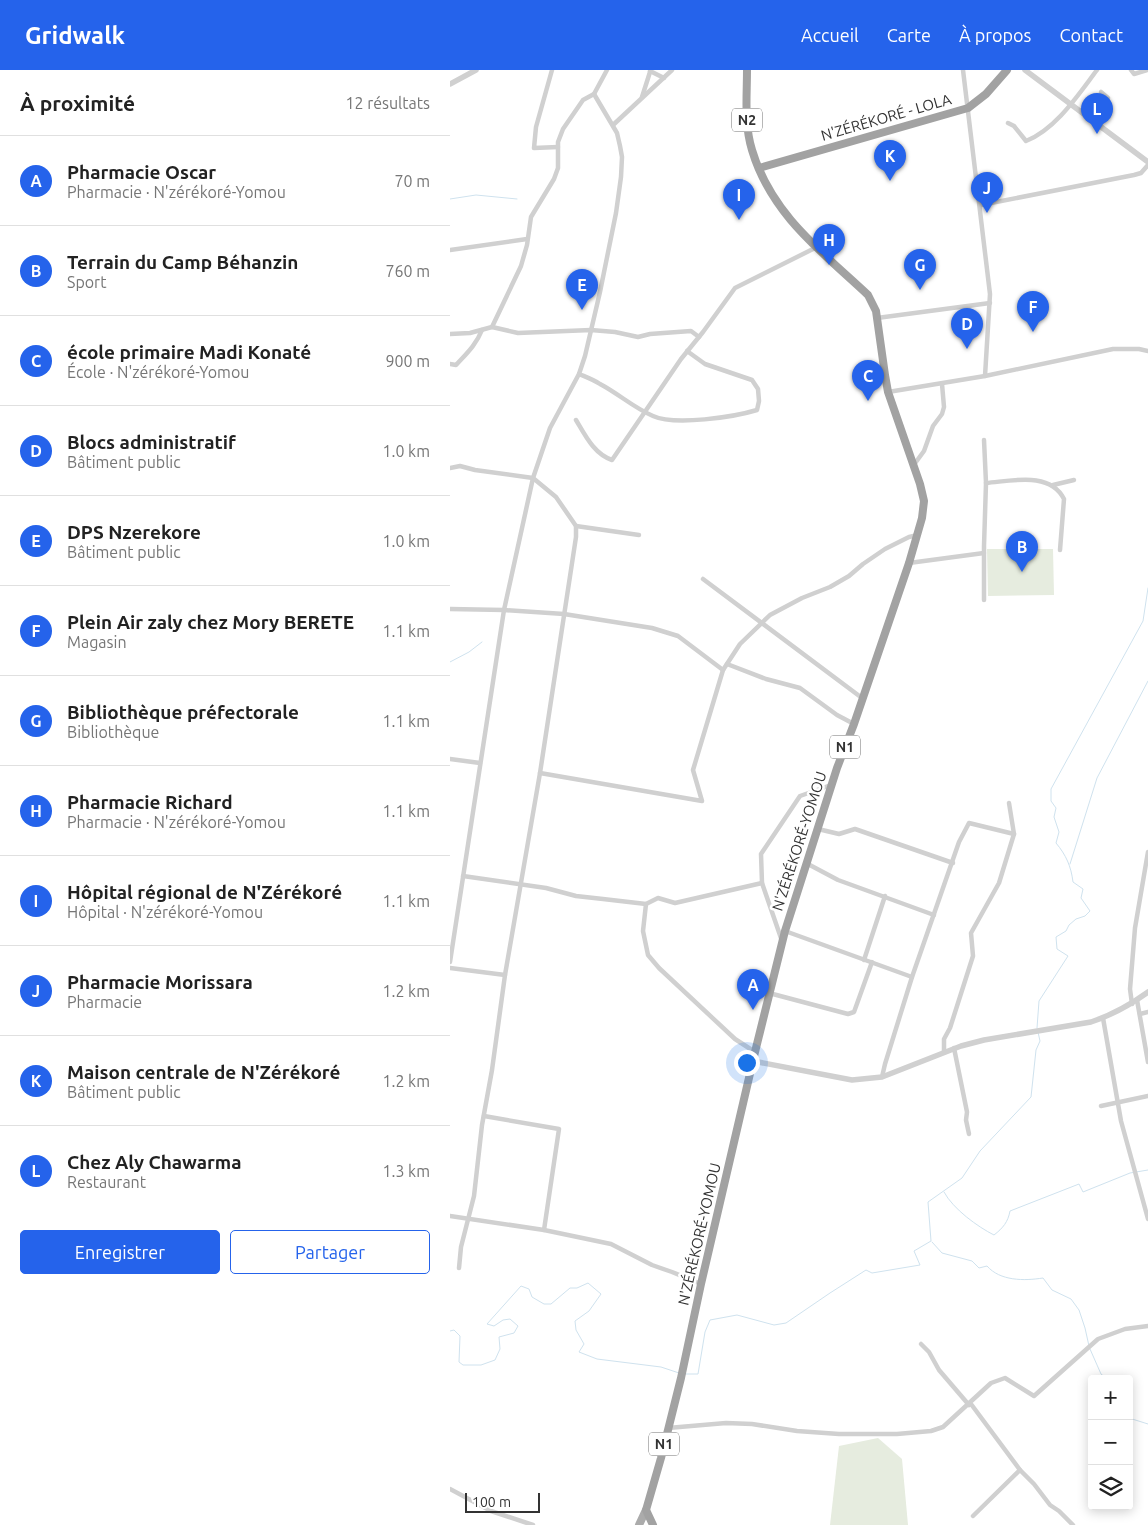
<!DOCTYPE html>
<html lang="fr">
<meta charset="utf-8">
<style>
:root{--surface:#fff;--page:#f2f2f2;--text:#222;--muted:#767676;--line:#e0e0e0;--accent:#2563eb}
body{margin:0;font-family:Ubuntu,sans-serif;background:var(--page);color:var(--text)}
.controls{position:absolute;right:15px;bottom:15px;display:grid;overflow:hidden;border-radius:5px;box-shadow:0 2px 12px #0003}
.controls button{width:45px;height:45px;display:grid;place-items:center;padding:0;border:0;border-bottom:1px solid var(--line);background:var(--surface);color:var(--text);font:25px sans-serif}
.scale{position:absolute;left:15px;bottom:12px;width:75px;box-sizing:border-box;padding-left:5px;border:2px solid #333;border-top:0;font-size:14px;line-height:18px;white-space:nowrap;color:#333;-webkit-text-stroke:4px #fff;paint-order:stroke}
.you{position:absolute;left:296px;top:992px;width:18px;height:18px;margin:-12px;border:4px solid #fff;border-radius:50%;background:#1a73e8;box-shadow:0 0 0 8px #1a73e833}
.badge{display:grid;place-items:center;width:32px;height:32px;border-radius:50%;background:var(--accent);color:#fff;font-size:16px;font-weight:700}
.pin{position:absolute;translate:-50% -41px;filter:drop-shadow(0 1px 2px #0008)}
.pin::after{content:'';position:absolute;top:26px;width:18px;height:15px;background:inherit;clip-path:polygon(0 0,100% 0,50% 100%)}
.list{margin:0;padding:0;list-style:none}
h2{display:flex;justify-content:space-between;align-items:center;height:65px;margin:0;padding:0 20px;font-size:21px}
h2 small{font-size:16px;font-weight:400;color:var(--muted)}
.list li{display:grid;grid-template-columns:32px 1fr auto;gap:15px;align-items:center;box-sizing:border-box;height:90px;padding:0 20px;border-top:1px solid var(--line)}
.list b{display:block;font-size:19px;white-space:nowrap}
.list p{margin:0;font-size:16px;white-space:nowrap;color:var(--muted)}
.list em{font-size:16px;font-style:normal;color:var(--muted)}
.actions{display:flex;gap:10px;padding:15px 20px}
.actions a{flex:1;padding:11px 0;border:1px solid var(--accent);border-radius:5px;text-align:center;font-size:18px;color:var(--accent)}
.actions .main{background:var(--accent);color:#fff}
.icon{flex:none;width:28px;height:28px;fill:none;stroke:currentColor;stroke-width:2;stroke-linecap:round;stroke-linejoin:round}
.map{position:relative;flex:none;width:698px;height:1455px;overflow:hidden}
header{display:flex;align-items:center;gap:30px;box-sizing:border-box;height:70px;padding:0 25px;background:var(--accent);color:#fff}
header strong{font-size:24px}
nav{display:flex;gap:28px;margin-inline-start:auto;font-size:18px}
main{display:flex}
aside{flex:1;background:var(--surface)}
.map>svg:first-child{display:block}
</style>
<header>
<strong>Gridwalk</strong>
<nav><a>Accueil</a><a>Carte</a><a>À propos</a><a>Contact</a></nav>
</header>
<main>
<aside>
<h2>À proximité<small>12 résultats</small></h2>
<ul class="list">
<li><span class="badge">A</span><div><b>Pharmacie Oscar</b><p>Pharmacie · N'zérékoré-Yomou</p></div><em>70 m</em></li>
<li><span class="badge">B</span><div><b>Terrain du Camp Béhanzin</b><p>Sport</p></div><em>760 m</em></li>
<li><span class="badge">C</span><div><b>école primaire Madi Konaté</b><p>École · N'zérékoré-Yomou</p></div><em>900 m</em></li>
<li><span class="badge">D</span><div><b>Blocs administratif</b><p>Bâtiment public</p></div><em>1.0 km</em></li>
<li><span class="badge">E</span><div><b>DPS Nzerekore</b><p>Bâtiment public</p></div><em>1.0 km</em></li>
<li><span class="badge">F</span><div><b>Plein Air zaly chez Mory BERETE</b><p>Magasin</p></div><em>1.1 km</em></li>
<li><span class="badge">G</span><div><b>Bibliothèque préfectorale</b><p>Bibliothèque</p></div><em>1.1 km</em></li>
<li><span class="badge">H</span><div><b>Pharmacie Richard</b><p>Pharmacie · N'zérékoré-Yomou</p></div><em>1.1 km</em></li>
<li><span class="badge">I</span><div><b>Hôpital régional de N'Zérékoré</b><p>Hôpital · N'zérékoré-Yomou</p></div><em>1.1 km</em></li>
<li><span class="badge">J</span><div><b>Pharmacie Morissara</b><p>Pharmacie</p></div><em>1.2 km</em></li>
<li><span class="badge">K</span><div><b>Maison centrale de N'Zérékoré</b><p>Bâtiment public</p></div><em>1.2 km</em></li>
<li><span class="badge">L</span><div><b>Chez Aly Chawarma</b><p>Restaurant</p></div><em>1.3 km</em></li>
</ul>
<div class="actions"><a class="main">Enregistrer</a><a>Partager</a></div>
</aside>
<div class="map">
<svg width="698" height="1455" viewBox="0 0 698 1455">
<rect width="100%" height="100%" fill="#fff"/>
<g fill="#e6ecdf">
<polygon points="537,479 603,479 604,525 538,526"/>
<polygon points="428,1368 452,1389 458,1455 380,1455 389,1376"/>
</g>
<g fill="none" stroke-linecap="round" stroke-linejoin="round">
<g stroke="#cfe2ee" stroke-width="1">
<polyline points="0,129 26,125 67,129"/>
<polyline points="0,592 19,582 32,572"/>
<polyline points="620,794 647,708 698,611"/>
<path d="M587,958L589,931L618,886L607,879L606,867L616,861L619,855L626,849L635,846L640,841L631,828L633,819L623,812C621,796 616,785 606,773L609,762L604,747L606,738L601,731V719L693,551L698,518"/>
<path d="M494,1122C503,1139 528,1157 544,1165C553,1158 558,1152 560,1141L629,1114L633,1122L680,1103L698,1100"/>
<path d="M482,1172L492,1183L522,1191L529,1198L537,1196C550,1211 574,1211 593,1208L602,1220L621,1229L629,1240L635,1258L639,1276"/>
<polyline points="0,1261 4,1260 10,1266 9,1292 13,1295 31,1295 45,1290 50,1279 49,1267 64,1263 68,1256 60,1249 53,1250 44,1256 37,1254 71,1216 79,1219 82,1227 94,1234 101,1234 120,1218 127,1218 138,1213 151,1224 139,1241 125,1251 126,1260 134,1274 129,1282 147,1289 211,1297 229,1303"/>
<polyline points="640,1279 651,1304 657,1309"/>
<polyline points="235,1304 248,1304 255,1262 260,1250 287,1245 324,1255 336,1253 380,1223 416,1200 422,1203 470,1195 464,1181 481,1171 478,1132 512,1108 530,1081 581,1027 586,980 590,971 588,962"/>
<polyline points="679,1348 698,1354"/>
</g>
<g stroke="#d0d0d0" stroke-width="4.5">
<polyline points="102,0 86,57 84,78 108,77"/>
<polyline points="513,0 540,224 535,306"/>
<polyline points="681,0 684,4 697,0"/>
<polyline points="200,1 214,8"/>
<polyline points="192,27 200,2"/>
<polyline points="639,49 658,28 651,22"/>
<path d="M558,53L564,56L576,71C606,59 628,25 647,0"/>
<polyline points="163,55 222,0"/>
<polyline points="531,135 684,105 691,103 698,95"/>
<polyline points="0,180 77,169"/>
<polyline points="427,248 540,233"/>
<polyline points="42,257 71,196 77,175 81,147 104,109 108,98 108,72 113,59 133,30 144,24 157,0"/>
<polyline points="0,264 20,263 42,257 68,263 141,260 165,262 188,267 200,264 241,261 249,267"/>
<path d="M0,294L6,295C16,284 26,275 32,260"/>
<path d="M129,304C136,307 144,310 150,314C169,324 184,338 203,346C225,356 284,347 307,340L309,331L308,319L302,310L255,294L237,281"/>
<polyline points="438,322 535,306 663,279 689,279 698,281"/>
<path d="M126,350C135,365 144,384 162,390L231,289L253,262L285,218L367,177"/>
<polyline points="534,370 536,413 534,476 534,530"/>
<polyline points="463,396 474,381 483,356 492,344 494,337 492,314"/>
<polyline points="0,398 10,396 25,400 83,408 106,427 126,456 126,467 90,703 55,905 42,1000 32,1055 24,1126 11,1177 9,1198"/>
<path d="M536,413C562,411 600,401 614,429L610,480"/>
<polyline points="603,415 624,410"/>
<polyline points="126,456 189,465"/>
<polyline points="459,493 534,483"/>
<polyline points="253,509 412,628"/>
<polyline points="0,539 54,540 114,544 202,558 228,566 273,600"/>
<polyline points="277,594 316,609 350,618 387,645 404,654"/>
<polyline points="0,689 30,693"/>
<polyline points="90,703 252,731 243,700 273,600 290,574 320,545 352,528 380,517 399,506 413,494 435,479 459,467 468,465"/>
<polyline points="368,759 389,764 405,759 503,793"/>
<polyline points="356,793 388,810 484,845"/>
<polyline points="13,806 96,818 126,826 153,829 196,834 208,828 225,833 312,813"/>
<polyline points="196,834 193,861 198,885 209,898 285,969 305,982"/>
<polyline points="335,861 462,907"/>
<polyline points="332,871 312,813 311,784 350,726 381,715"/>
<polyline points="414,890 435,826"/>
<polyline points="0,892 54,540 83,408 100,358 129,304 135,286 150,222 166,143 171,107 172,87 170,76 167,63 144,24"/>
<polyline points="0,898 55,905"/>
<polyline points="319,923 398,944 404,942 422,892"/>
<polyline points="687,930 698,992"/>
<polyline points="682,934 680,919 685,858 698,782"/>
<polyline points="690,944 698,942"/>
<polyline points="653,948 671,1051 698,1149"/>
<polyline points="504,978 517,1042 516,1050 519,1064"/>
<polyline points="494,982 494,969 500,958 523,886 521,863 549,813 564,764 559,733"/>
<polyline points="432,1007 435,994 462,907 509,772 519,753 564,764"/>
<polyline points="651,1036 698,1026"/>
<polyline points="34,1046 109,1059 94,1160"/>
<polyline points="0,1146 94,1160 161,1174 202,1195 222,1202 251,1214"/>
<polyline points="471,1274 479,1282 489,1300 519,1335"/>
<polyline points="521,1334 570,1400 584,1414 600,1435 609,1441 623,1455"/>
<polyline points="218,1358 276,1353 302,1354 347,1361 389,1364 447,1364 481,1361 493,1357 541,1313 555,1308 584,1326 648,1269 675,1259 698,1256"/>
<polyline points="0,1419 41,1441 83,1455"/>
<polyline points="523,1446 570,1400"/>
</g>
<g stroke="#d0d0d0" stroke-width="5.5">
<polyline points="575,0 698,92"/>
<polyline points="0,14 26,0"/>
<path d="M303,991L402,1010L432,1007L511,976L534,970L641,952C662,945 680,935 698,922"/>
</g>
<polyline stroke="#ababab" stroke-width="8" points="189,1455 196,1440"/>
<g stroke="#a2a2a2" stroke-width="8">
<polyline points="309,98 518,38 536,24 557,0"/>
<path d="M203,1455L196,1440L211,1388L231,1308L251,1214L305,982L335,861L387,698L404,654L459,493L472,448L474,431L470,414L438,322L435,305L426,241L418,225C371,181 321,144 302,80C294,54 297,27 297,0"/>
</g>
</g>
<g text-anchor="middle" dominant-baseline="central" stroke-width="5" stroke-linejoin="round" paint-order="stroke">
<g fill="#fff" stroke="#707070" stroke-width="1">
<rect x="282" y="38.5" width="30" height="23" rx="4"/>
<rect x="380" y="665.5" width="30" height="23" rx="4"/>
<rect x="199" y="1362.5" width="30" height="23" rx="4"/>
</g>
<g font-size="14" font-weight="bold" fill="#333">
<text x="297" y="50">N2</text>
<text x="395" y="677">N1</text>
<text x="214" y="1374">N1</text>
</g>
<g font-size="15" fill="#333" stroke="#fff">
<text transform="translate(436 47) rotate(-16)">N'ZÉRÉKORÉ - LOLA</text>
<text transform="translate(349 771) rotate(-72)">N'ZÉRÉKORÉ-YOMOU</text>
<text transform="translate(249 1164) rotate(-77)">N'ZÉRÉKORÉ-YOMOU</text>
</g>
</g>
</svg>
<div class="controls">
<button>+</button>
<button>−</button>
<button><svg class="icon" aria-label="layers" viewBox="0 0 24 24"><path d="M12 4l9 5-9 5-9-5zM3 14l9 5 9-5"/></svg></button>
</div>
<div class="scale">100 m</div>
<div class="you"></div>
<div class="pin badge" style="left:303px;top:940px">A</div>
<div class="pin badge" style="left:572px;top:502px">B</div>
<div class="pin badge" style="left:418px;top:331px">C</div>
<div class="pin badge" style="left:517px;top:279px">D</div>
<div class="pin badge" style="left:132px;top:240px">E</div>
<div class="pin badge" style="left:583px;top:262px">F</div>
<div class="pin badge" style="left:470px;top:220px">G</div>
<div class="pin badge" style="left:379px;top:195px">H</div>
<div class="pin badge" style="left:289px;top:150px">I</div>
<div class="pin badge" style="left:537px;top:143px">J</div>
<div class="pin badge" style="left:440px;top:111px">K</div>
<div class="pin badge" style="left:647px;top:64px">L</div>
</div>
</main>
